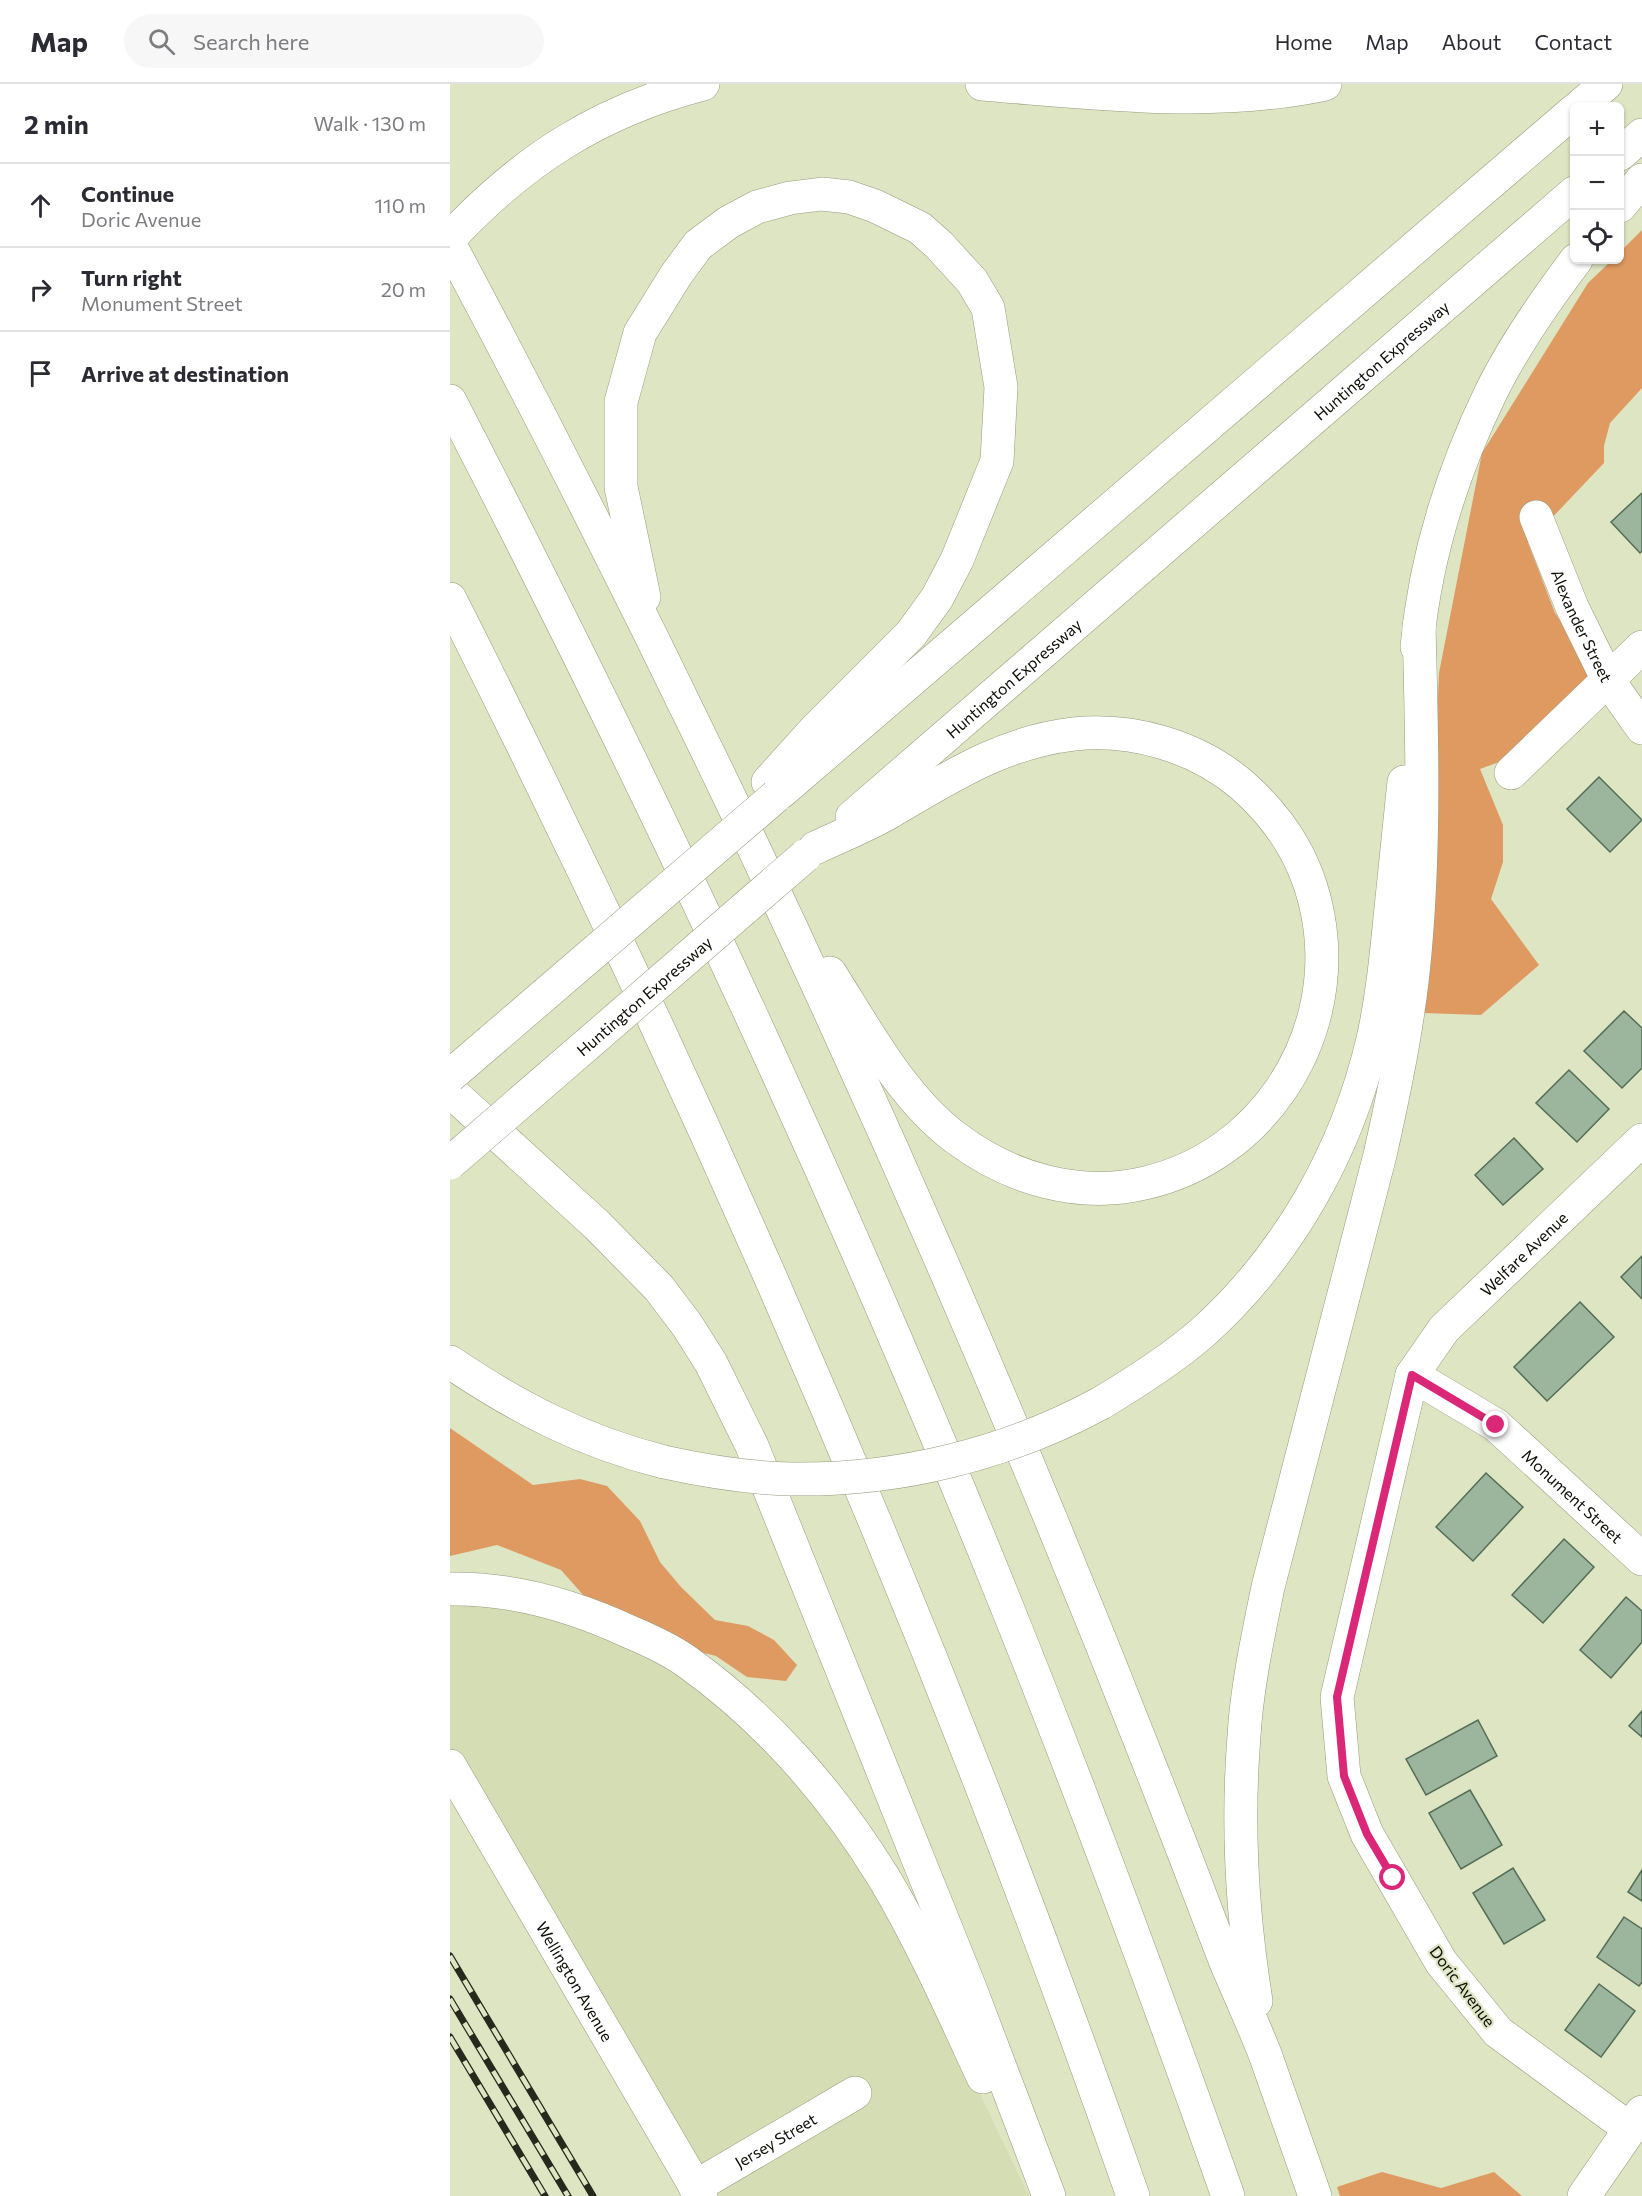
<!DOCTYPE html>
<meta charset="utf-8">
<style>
:root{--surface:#fff;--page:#f7f7f7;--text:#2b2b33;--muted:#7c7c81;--line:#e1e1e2}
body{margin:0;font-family:Commissioner,sans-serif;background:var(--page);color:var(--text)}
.controls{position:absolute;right:18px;top:18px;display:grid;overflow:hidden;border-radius:9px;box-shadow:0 2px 4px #0004}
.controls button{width:54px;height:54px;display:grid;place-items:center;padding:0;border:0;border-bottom:2px solid var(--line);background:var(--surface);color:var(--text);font:30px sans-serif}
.stop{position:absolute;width:18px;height:18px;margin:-14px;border:4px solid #db2777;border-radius:50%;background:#fff}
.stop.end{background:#db2777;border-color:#fff;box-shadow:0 2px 6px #0008}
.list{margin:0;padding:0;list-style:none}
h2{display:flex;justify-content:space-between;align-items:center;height:78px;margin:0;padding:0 24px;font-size:26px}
h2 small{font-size:20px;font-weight:400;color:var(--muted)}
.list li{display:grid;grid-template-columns:39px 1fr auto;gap:18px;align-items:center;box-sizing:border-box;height:84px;padding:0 24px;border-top:2px solid var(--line)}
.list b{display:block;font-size:22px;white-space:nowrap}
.list p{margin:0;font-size:20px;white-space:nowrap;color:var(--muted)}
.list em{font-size:20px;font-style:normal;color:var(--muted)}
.icon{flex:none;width:33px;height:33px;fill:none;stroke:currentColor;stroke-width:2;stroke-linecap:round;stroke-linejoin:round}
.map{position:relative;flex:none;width:1192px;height:2112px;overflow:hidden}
header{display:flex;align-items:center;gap:36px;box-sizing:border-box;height:84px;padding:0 30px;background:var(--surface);border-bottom:2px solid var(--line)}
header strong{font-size:28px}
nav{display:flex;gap:33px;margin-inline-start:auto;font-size:21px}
.search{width:420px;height:54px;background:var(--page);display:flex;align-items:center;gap:15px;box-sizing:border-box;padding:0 21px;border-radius:33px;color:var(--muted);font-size:22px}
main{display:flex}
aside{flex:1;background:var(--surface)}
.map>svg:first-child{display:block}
</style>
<header>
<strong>Map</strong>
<div class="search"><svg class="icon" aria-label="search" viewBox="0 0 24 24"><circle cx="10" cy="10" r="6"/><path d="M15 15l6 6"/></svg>Search here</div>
<nav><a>Home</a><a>Map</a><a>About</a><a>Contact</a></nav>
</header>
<main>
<aside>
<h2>2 min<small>Walk · 130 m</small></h2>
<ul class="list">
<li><svg class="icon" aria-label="ahead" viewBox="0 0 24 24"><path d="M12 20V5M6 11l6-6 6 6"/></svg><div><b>Continue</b><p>Doric Avenue</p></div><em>110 m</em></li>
<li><svg class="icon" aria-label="right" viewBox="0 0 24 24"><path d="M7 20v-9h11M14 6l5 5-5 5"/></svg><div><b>Turn right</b><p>Monument Street</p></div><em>20 m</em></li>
<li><svg class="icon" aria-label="arrive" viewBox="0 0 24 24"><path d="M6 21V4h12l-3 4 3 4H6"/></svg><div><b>Arrive at destination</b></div></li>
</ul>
</aside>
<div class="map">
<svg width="1192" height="2112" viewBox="0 0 1192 2112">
<rect width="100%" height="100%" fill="#dee5c3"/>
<polygon fill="#d4ddb3" points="0,1502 204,1564 372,1717 487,1921 579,2112 241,2112 93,1875 0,1705"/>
<g fill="#df9a61">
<polygon points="1192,146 1192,304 1160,339 1154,362 1154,379 1078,459 1105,529 1146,592 1060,674 1030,685 1053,741 1053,778 1041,815 1089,881 1031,931 945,928 978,861 989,589 1032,369 1138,199 1162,176 1170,176 1170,168"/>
<polygon points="0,1344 83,1401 130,1395 157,1402 190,1437 210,1478 231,1503 265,1536 298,1542 324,1556 347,1581 336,1597 297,1593 266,1572 230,1563 143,1522 111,1486 47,1461 0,1472"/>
<polygon points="932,2088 991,2104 1044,2088 1072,2112 890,2112 887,2103"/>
</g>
<g fill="#9bb69d" stroke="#546d56" stroke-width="1.5">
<polygon points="1192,409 1192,467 1190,469 1161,438"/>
<polygon points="1149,693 1192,736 1160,768 1117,725"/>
<polygon points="1174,927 1192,944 1192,984 1172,1004 1134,967"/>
<polygon points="1119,986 1159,1025 1127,1058 1086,1019"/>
<polygon points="1064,1054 1093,1085 1053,1121 1025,1091"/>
<polygon points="1192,1172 1192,1215 1171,1193"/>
<polygon points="1130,1218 1164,1253 1097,1317 1064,1283"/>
<polygon points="1036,1389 1073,1423 1023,1477 986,1443"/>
<polygon points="1114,1455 1144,1483 1093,1539 1062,1511"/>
<polygon points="1176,1513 1192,1527 1192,1558 1161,1594 1130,1566"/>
<polygon points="1192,1627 1192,1653 1179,1642"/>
<polygon points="1028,1636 1047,1672 976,1711 956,1675"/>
<polygon points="1020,1706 1052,1761 1011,1785 979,1729"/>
<polygon points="1063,1784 1095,1836 1054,1860 1023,1809"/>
<polygon points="1192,1786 1192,1817 1178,1808"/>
<polygon points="1174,1833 1192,1845 1192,1898 1189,1902 1147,1873"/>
<polygon points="1149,1900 1185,1927 1151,1973 1115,1946"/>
</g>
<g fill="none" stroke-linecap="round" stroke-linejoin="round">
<defs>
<g id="minor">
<path id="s1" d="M1086,433L1122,523L1158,596L1192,644"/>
<polyline points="1061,689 1192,563"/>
<path id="s2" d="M962,1291L1046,1341L1192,1475"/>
<path id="s3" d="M0,1682L251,2112"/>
<path id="s4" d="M1180,2045L1048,1948L991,1878L917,1750L894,1692L887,1613L962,1291L994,1245L1192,1056"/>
<path id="s5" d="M245,2103L405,2009"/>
<polyline points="1134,2112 1192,2028"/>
</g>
<g id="highway">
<path d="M532,0C646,9 762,24 875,0"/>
<polyline points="1130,22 1156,0"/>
<polyline points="1170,70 1192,51"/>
<polyline points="1170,122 1192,96"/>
<path d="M0,154C73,76 149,27 253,0"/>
<path d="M0,161C275,675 517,1208 727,1751C744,1794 760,1838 777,1881C790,1911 803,1940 815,1970C832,2017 848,2065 865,2112"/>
<path d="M0,317C202,707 389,1106 553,1513C633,1711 707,1911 778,2112"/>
<polyline points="194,513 171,403 171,318 190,249 226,191 248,161 279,138 307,123 340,114 372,110 399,113 425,122 470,144 489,161 522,197 538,224 551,303 547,377 507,476 487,514 461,550 363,648 318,698"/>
<path d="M0,515C261,1032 492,1565 683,2112"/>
<path d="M967,563C975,474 1003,386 1042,306C1065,260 1095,217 1126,176"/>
<polyline points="331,708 1124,27"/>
<path id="s6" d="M402,733L1124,109"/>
<path d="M365,764C390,752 416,742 440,728C500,693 553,658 624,650C683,644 746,662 792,701C836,740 862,785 870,844C885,959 810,1073 695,1099C628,1115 559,1094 506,1054C452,1014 415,944 380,889"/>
<polyline points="0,1007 147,1141 209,1204 237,1241 261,1279 302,1362 520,1904 599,2112"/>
<path d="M0,1278C68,1324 134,1358 214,1378"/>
<path d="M651,1319C686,1298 721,1276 752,1249C838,1172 897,1067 923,955C932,915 936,874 940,834C945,788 949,743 954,698"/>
<path d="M0,1505C62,1504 124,1522 180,1548C199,1556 219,1565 236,1577C316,1634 383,1711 434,1794C472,1858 502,1926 533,1993"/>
<path d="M806,1917C792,1830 787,1740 794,1652C797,1602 808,1552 818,1503L930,1071C945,1004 959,937 965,869C975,760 972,651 969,542"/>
</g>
</defs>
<use href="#minor" stroke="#949b7b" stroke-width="34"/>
<use href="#highway" stroke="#949b7b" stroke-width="34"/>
<use href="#minor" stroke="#fff" stroke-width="33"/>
<use href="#highway" stroke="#fff" stroke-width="33"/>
<defs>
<g id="rail">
<polyline points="0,1872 143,2112"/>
<polyline points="0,1915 118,2112"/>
<polyline points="0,1953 95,2112"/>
</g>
</defs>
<use href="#rail" stroke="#27291c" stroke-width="7"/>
<use href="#rail" stroke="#dee5c3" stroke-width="4.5" stroke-dasharray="14" stroke-linecap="butt"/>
<defs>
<g id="highway-bridge">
<polyline points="0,992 326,712"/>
<path id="s7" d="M0,1079L355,772"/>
<path d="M214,1378C255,1387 297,1394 340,1395C448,1397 557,1370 651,1319"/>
</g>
</defs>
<use href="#highway-bridge" stroke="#949b7b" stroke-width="34" stroke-linecap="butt"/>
<use href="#highway-bridge" stroke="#fff" stroke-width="33"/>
</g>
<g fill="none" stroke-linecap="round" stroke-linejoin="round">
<polyline stroke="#db2777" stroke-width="8" points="943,1794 917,1750 894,1692 887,1613 962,1291 1046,1341"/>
</g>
<g text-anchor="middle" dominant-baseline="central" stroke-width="4.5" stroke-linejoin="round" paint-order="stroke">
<g font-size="16" fill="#0b0d03" stroke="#dee5c3">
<text stroke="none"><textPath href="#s6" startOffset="699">Huntington Expressway</textPath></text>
<text stroke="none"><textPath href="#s1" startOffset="118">Alexander Street</textPath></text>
<text stroke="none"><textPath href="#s6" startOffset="213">Huntington Expressway</textPath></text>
<text stroke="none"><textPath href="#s7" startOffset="256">Huntington Expressway</textPath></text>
<text stroke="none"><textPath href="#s4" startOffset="1040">Welfare Avenue</textPath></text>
<text stroke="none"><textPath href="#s2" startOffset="202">Monument Street</textPath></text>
<text stroke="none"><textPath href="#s3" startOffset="249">Wellington Avenue</textPath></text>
<text transform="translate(1013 1902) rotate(53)">Doric Avenue</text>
<text stroke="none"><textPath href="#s5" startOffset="93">Jersey Street</textPath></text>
</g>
</g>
</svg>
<div class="controls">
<button>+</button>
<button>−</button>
<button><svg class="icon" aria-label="locate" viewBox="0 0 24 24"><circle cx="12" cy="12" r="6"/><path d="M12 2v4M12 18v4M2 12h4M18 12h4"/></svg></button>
</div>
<div class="stop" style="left:943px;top:1794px"></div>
<div class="stop end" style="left:1046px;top:1341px"></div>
</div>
</main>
